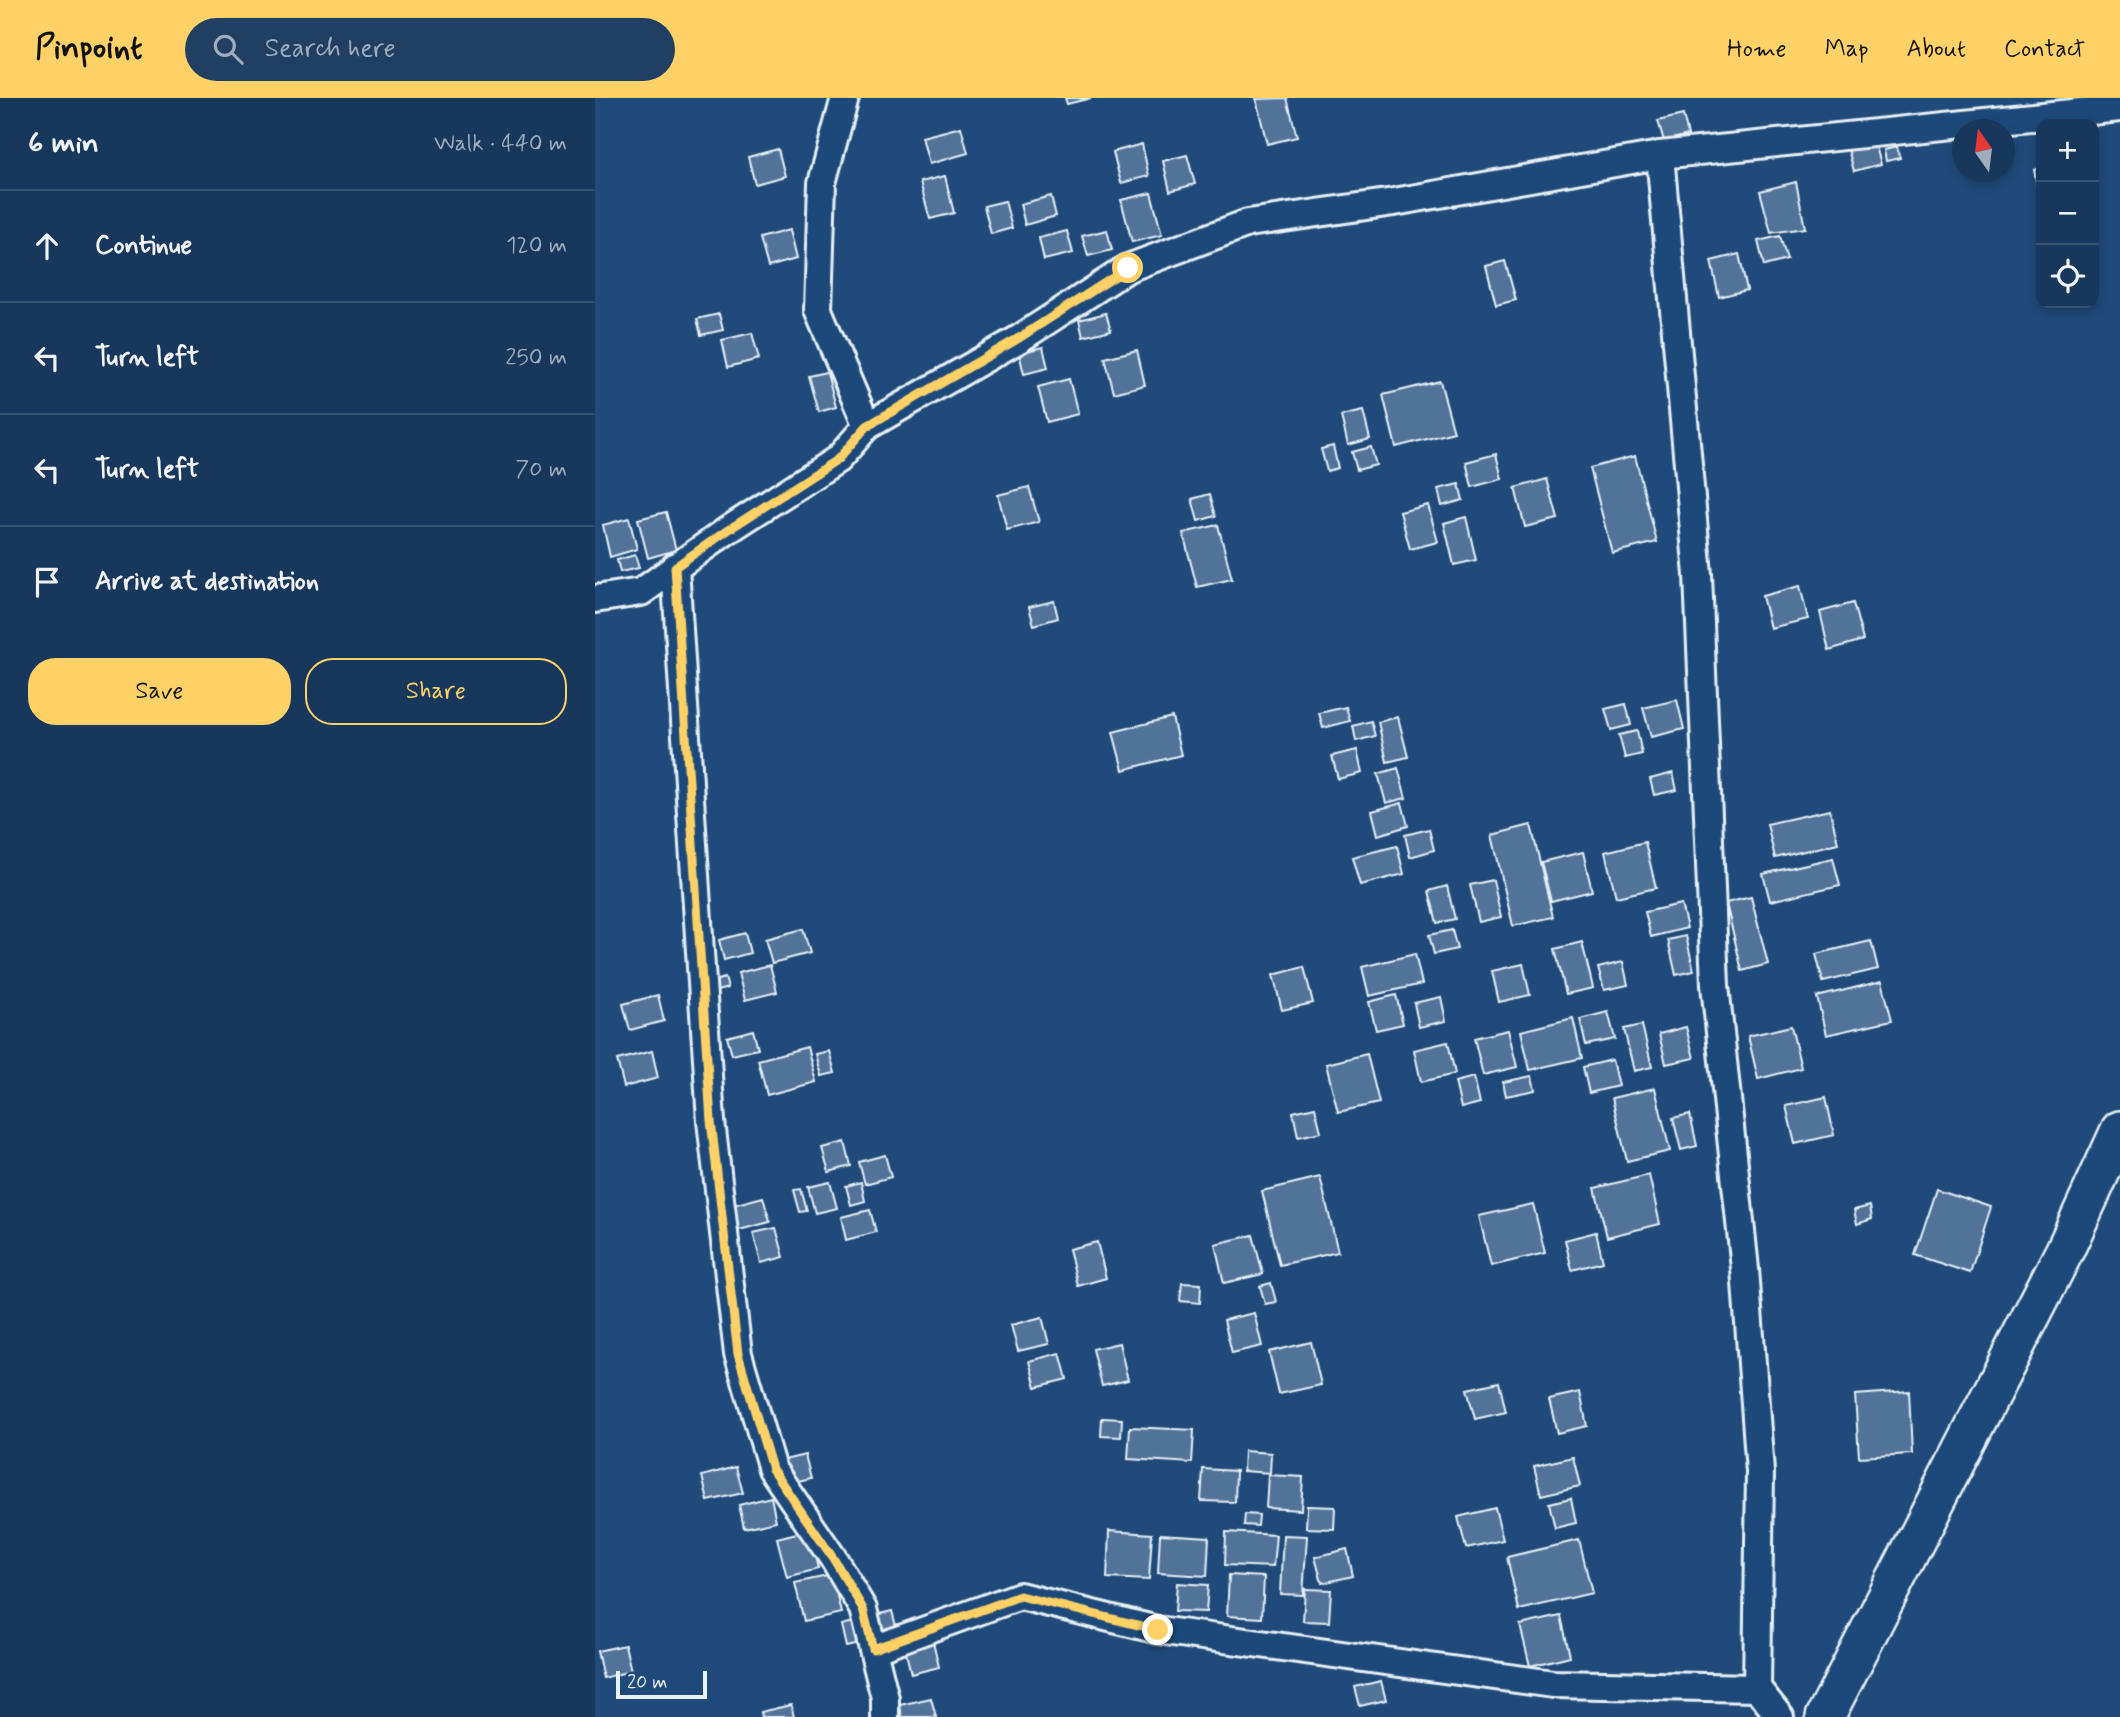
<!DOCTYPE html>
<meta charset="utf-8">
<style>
:root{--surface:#17385c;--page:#203f62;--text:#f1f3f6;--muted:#9eacbb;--line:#365272;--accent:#ffd166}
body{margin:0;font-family:Mynerve,sans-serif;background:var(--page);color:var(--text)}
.controls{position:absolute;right:21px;top:21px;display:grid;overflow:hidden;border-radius:14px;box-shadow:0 4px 10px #0003}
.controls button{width:63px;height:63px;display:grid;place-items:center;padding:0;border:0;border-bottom:2px solid var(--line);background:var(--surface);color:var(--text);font:35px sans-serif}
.compass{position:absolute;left:1357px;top:21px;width:63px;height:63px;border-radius:50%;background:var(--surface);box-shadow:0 4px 10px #0003;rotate:346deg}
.scale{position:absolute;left:21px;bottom:18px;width:91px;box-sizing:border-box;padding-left:7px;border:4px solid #e8f1f8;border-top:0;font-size:19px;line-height:24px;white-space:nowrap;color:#e8f1f8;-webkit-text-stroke:5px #1f4a7a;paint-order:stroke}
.stop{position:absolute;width:21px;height:21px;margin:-16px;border:5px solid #ffd166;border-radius:50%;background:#fff}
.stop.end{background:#ffd166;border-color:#fff;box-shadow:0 2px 7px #0008}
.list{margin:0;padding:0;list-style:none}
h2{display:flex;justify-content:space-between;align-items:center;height:91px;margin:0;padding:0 28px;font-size:30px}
h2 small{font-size:23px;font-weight:400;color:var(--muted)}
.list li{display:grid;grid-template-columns:46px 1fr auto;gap:21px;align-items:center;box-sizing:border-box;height:112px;padding:0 28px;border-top:2px solid var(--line)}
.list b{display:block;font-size:26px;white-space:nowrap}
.list em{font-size:23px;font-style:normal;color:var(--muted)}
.actions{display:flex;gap:14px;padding:21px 28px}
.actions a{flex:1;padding:16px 0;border:2px solid var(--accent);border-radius:28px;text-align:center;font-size:24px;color:var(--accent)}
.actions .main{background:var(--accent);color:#111}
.icon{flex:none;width:38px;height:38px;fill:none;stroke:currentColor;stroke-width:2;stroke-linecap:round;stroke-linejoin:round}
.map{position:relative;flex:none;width:1525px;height:1619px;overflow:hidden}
header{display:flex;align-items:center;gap:42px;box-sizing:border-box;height:98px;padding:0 35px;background:var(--accent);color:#111}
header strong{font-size:33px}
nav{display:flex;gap:38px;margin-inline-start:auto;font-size:24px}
.search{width:490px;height:63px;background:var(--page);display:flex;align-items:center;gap:18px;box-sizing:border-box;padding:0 24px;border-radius:38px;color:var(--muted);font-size:26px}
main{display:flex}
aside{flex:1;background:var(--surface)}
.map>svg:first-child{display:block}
</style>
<header>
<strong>Pinpoint</strong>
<div class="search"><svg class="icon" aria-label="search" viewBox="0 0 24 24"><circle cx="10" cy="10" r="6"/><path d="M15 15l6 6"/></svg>Search here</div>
<nav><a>Home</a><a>Map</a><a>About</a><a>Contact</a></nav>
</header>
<main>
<aside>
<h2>6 min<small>Walk · 440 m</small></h2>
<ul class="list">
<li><svg class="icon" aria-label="ahead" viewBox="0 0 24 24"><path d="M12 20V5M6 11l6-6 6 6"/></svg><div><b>Continue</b></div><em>120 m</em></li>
<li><svg class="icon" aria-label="left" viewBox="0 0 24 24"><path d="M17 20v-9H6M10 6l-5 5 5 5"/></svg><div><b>Turn left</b></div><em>250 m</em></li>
<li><svg class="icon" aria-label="left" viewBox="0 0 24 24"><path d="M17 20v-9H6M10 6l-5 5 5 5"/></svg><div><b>Turn left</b></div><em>70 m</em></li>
<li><svg class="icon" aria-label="arrive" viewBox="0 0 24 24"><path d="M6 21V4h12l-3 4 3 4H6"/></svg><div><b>Arrive at destination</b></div></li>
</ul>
<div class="actions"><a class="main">Save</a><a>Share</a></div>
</aside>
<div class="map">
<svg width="1525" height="1619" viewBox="0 0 1525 1619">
<rect width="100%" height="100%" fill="#1f4a7a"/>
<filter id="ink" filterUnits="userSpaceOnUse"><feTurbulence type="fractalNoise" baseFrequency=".0143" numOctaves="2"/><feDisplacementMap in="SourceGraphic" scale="14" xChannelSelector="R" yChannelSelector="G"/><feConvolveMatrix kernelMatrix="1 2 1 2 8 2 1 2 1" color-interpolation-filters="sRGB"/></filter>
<g filter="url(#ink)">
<g fill="#517399" stroke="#e8f1f8" stroke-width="2">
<polygon points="470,0 496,0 472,6"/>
<polygon points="692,0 702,39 672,46 661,1"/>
<polygon points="1088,17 1093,37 1069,43 1063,23"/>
<polygon points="366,29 373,55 334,66 327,39"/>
<polygon points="1280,45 1286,66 1259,73 1253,51"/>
<polygon points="547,46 554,78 526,85 518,54"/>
<polygon points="1302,49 1305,60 1291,63 1289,52"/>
<polygon points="183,51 190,78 160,86 153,59"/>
<polygon points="592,57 600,86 575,93 568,63"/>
<polygon points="1446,70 1446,109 1439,72"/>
<polygon points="350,78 359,115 335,121 325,84"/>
<polygon points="1201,84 1210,130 1176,135 1165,93"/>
<polygon points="556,95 567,137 537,144 526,102"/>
<polygon points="456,98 461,118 430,127 425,106"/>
<polygon points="410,103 417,130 396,136 389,108"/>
<polygon points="194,132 201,161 173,169 165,140"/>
<polygon points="512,132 517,152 493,158 487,138"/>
<polygon points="472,133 478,155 449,162 444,140"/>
<polygon points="1185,138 1192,162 1169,168 1163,143"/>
<polygon points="1144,156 1152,192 1124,199 1116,163"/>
<polygon points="910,163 921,202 901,207 891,168"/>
<polygon points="511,215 516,232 488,239 484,222"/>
<polygon points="124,216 128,232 106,237 102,221"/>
<polygon points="157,235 164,261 133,269 127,242"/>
<polygon points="448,249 453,270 429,276 424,255"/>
<polygon points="542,252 550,287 519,295 510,260"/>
<polygon points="232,274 241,309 224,314 214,278"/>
<polygon points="474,281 483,316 452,324 443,289"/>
<polygon points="845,283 859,334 801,349 788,297"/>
<polygon points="768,313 775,341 753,347 746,318"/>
<polygon points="738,348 743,370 732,373 726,351"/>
<polygon points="776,349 781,367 762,372 757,354"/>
<polygon points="901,356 907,381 877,389 871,364"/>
<polygon points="1040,358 1062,444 1017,455 995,370"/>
<polygon points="952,381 963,421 930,429 920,390"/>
<polygon points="864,386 868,402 847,408 843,391"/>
<polygon points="434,389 444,424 412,432 403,397"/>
<polygon points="615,396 621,418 603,423 597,401"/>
<polygon points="833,407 843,444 815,451 805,414"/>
<polygon points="71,414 81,452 53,460 43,421"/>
<polygon points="871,419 881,462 859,467 849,425"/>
<polygon points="34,420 42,451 15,459 8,427"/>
<polygon points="623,427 637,481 602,489 588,435"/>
<polygon points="40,457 44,470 25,474 22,462"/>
<polygon points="1205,488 1213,521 1175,530 1167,498"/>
<polygon points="459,503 463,520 439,527 434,509"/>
<polygon points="1258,505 1268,542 1234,552 1225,514"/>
<polygon points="1082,602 1089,631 1056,639 1048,610"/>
<polygon points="1031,606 1036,627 1016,632 1010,611"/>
<polygon points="751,609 755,623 728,630 724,615"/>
<polygon points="577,619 586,657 528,672 518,634"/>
<polygon points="803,619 813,659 792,664 783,624"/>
<polygon points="776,623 780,638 761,643 758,628"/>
<polygon points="1042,633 1047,656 1030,660 1024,637"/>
<polygon points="762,652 767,675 743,681 737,658"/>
<polygon points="803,670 811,700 791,705 783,676"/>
<polygon points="1078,675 1082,692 1059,697 1055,681"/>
<polygon points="807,705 813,728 783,737 777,713"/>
<polygon points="1235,712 1243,745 1180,760 1172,726"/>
<polygon points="936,727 958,819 918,828 897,737"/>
<polygon points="834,731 839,752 815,759 810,737"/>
<polygon points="1050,744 1061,790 1021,799 1010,754"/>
<polygon points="802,748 809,776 765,787 757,759"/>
<polygon points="988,754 997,793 956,803 946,764"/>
<polygon points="1238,760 1245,787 1175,803 1168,776"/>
<polygon points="898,782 906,819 884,824 875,787"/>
<polygon points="852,788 860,821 842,825 834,793"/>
<polygon points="1156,799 1173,866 1147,873 1131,805"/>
<polygon points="1086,806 1092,830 1056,839 1050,814"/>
<polygon points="208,831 215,855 177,865 170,841"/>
<polygon points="857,832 862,851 839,856 834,837"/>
<polygon points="150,835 155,855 129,862 124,842"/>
<polygon points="1091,838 1099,873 1081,877 1073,842"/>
<polygon points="1276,843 1283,871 1228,884 1221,856"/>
<polygon points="987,844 998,890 971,896 960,851"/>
<polygon points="820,856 827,886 774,898 767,869"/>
<polygon points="1028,864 1033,887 1009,892 1003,870"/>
<polygon points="928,866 935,897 904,904 897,873"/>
<polygon points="175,867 182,894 150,902 143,875"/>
<polygon points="709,869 718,905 687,912 678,877"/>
<polygon points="130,880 133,890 122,893 119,883"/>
<polygon points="1287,883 1297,922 1231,937 1222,899"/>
<polygon points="63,897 69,923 35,932 28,906"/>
<polygon points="801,897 808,926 781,932 774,904"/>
<polygon points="846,899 851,923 824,929 819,905"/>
<polygon points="1013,914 1020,941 991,947 985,921"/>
<polygon points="978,920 987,960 935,972 926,933"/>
<polygon points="1047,927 1057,969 1039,973 1029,931"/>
<polygon points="1196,928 1206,970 1163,981 1153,938"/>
<polygon points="1091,929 1099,960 1071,966 1064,936"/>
<polygon points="158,932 163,951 137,957 132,939"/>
<polygon points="913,932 922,969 888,977 879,940"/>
<polygon points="853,944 860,976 826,984 819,952"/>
<polygon points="212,949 221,984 172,997 163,962"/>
<polygon points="57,953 63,980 29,989 22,962"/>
<polygon points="234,953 240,975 226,978 220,956"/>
<polygon points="772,956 784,1005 743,1014 731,966"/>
<polygon points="1017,962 1023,988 994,995 988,969"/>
<polygon points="937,978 940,992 911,998 908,984"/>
<polygon points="879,979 885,1005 866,1010 860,984"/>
<polygon points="1060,990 1075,1053 1032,1063 1017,1000"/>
<polygon points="1231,999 1239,1037 1200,1046 1191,1008"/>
<polygon points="720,1009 726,1034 703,1039 698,1014"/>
<polygon points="1095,1016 1102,1048 1086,1052 1078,1020"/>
<polygon points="250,1044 256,1068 234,1074 227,1050"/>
<polygon points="290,1057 296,1079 270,1086 264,1064"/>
<polygon points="1054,1077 1065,1126 1012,1139 1000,1090"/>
<polygon points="725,1079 743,1154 685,1167 667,1093"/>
<polygon points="235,1084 242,1110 220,1115 213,1089"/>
<polygon points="266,1084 270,1103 256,1107 251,1088"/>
<polygon points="206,1091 212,1113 205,1114 199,1092"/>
<polygon points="1342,1091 1396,1109 1375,1175 1320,1157"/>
<polygon points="168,1099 175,1124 144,1132 138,1107"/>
<polygon points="938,1106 950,1155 896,1168 884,1118"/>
<polygon points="1275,1108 1277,1121 1262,1126 1259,1112"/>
<polygon points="275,1112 281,1134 251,1142 246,1119"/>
<polygon points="181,1130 189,1159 166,1165 158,1135"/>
<polygon points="1001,1134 1008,1164 977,1172 970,1142"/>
<polygon points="658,1137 668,1176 629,1185 620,1146"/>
<polygon points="502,1144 511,1180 483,1188 474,1151"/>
<polygon points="587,1185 606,1186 605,1205 585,1203"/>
<polygon points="676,1185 681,1204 670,1206 665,1188"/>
<polygon points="659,1215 667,1248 637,1255 629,1222"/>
<polygon points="447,1219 454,1246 423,1253 416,1227"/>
<polygon points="716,1244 726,1287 684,1296 674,1254"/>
<polygon points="524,1245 533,1282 507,1288 498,1251"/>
<polygon points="465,1255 472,1281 441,1289 434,1263"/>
<polygon points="904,1284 911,1314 880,1321 872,1291"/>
<polygon points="1314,1293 1317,1356 1264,1359 1260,1297"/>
<polygon points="985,1294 992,1328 962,1335 954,1301"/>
<polygon points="507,1320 527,1321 526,1339 506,1338"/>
<polygon points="535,1329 599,1332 597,1365 533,1361"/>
<polygon points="649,1353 676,1355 675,1375 648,1373"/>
<polygon points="210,1357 216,1380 190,1386 185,1363"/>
<polygon points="978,1359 985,1388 946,1397 939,1368"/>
<polygon points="141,1369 148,1395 113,1403 107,1378"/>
<polygon points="608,1371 641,1373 640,1404 606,1403"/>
<polygon points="673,1377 708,1379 706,1412 671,1410"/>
<polygon points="176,1399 181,1423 149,1430 144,1407"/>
<polygon points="976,1400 981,1425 960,1430 954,1405"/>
<polygon points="712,1408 740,1409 739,1431 711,1430"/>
<polygon points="900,1410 908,1442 871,1450 863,1419"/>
<polygon points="650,1416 664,1417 663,1428 649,1427"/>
<polygon points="214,1432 223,1471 192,1479 182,1440"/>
<polygon points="514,1433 557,1436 554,1482 512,1480"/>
<polygon points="631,1434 681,1437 678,1469 630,1467"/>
<polygon points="565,1436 614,1439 612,1478 563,1475"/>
<polygon points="688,1437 712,1438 708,1497 685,1496"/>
<polygon points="984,1442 997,1495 924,1512 912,1459"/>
<polygon points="752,1451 758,1478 727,1485 720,1459"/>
<polygon points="237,1477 246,1515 209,1523 200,1485"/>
<polygon points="634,1477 669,1479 667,1520 632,1518"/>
<polygon points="582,1485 613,1487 611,1514 580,1513"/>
<polygon points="710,1491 736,1492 734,1524 708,1523"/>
<polygon points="297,1513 301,1528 285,1532 281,1517"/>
<polygon points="966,1518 975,1558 935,1568 925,1527"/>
<polygon points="262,1523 268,1545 251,1549 246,1527"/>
<polygon points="337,1539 344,1569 316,1576 309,1546"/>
<polygon points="30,1547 36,1573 8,1580 2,1553"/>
<polygon points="786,1583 791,1602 765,1608 760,1589"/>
<polygon points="336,1600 341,1619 307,1619 305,1607"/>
<polygon points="196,1607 199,1619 166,1619 165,1614"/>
</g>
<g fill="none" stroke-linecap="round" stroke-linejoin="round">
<defs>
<g id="minor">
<polyline points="1065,57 1103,477 1120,887 1150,1171 1165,1374 1162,1590 1185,1619"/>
<polyline points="272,328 424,241 533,170 653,125 799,104 1065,57 1525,10"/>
<polyline points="80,469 116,1023 143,1256 177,1371 238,1460 268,1511 290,1600 290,1619"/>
<polyline points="0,501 46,494 133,432 243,361 272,328 223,212 227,85 250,0"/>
<polyline points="278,1551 425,1498 563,1532 958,1586 1162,1590"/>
</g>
<polyline id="secondary" points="1230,1619 1470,1152 1525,1032"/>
</defs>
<use href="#minor" stroke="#e8f1f8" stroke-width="32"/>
<use href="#secondary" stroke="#e8f1f8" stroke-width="42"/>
<use href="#minor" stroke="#1f4a7a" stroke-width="26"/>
<use href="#secondary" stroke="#1f4a7a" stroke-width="37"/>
</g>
</g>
<g fill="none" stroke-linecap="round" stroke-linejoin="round" filter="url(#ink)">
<polyline stroke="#ffd166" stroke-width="9" points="533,170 424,240 272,328 243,361 133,432 80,469 116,1023 143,1256 177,1371 238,1460 268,1511 278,1551 425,1498 563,1532"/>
</g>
</svg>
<div class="controls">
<button>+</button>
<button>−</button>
<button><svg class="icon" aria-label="locate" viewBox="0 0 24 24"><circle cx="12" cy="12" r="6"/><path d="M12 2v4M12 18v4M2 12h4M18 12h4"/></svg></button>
</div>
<svg class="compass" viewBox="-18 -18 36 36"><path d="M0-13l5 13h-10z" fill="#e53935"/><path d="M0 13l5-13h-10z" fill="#9eacbb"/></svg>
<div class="scale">20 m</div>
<div class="stop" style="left:533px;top:170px"></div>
<div class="stop end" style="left:563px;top:1532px"></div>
</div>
</main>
